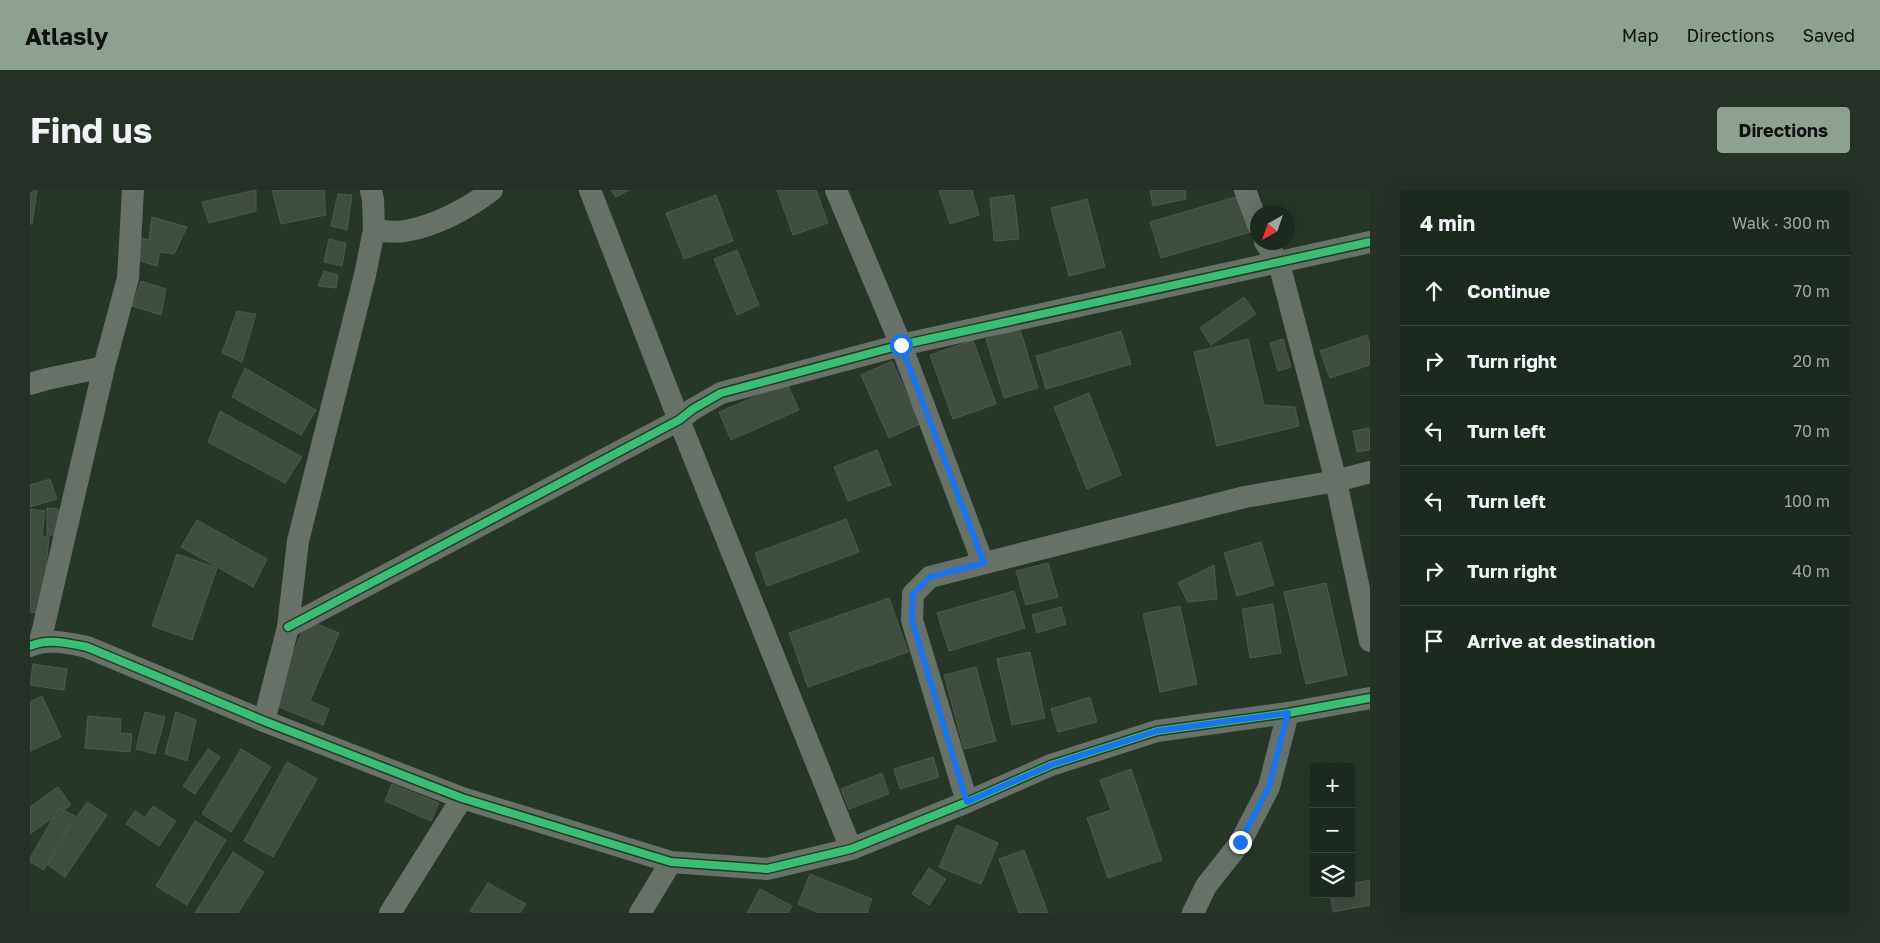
<!DOCTYPE html>
<meta charset="utf-8">
<style>
:root{--surface:#1c291e;--page:#253127;--text:#f1f3f6;--muted:#a0a6a4;--line:#3a453c;--accent:#8ea08f}
body{margin:0;font-family:"Golos Text",sans-serif;background:var(--page);color:var(--text)}
.controls{position:absolute;right:15px;bottom:15px;display:grid;overflow:hidden;border-radius:5px;box-shadow:0 5px 20px #0002}
.controls button{width:45px;height:45px;display:grid;place-items:center;padding:0;border:0;border-bottom:1px solid var(--line);background:var(--surface);color:var(--text);font:25px sans-serif}
.compass{position:absolute;left:1220px;top:15px;width:45px;height:45px;border-radius:50%;background:var(--surface);box-shadow:0 5px 20px #0002;rotate:220deg}
.stop{position:absolute;width:15px;height:15px;margin:-11px;border:4px solid #1a73e8;border-radius:50%;background:#fff}
.stop.end{background:#1a73e8;border-color:#fff;box-shadow:0 1px 5px #0008}
.list{margin:0;padding:0;list-style:none}
h2{display:flex;justify-content:space-between;align-items:center;height:65px;margin:0;padding:0 20px;font-size:21px}
h2 small{font-size:16px;font-weight:400;color:var(--muted)}
.list li{display:grid;grid-template-columns:32px 1fr auto;gap:15px;align-items:center;box-sizing:border-box;height:70px;padding:0 20px;border-top:1px solid var(--line)}
.list b{display:block;font-size:19px;white-space:nowrap}
.list em{font-size:16px;font-style:normal;color:var(--muted)}
.icon{flex:none;width:28px;height:28px;fill:none;stroke:currentColor;stroke-width:2;stroke-linecap:round;stroke-linejoin:round}
.map{position:relative;flex:none;width:1340px;height:723px;overflow:hidden;border-radius:5px}
header{display:flex;align-items:center;gap:30px;box-sizing:border-box;height:70px;padding:0 25px;background:var(--accent);color:#111}
header strong{font-size:24px}
nav{display:flex;gap:28px;margin-inline-start:auto;font-size:18px}
.intro{display:flex;align-items:center;justify-content:space-between;box-sizing:border-box;height:120px;padding:0 30px}
h1{margin:0;font-size:35px}
.button{padding:12px 22px;border-radius:5px;background:var(--accent);color:#111;font-size:18px;font-weight:700}
main{display:flex;gap:30px;padding:0 30px}
aside{flex:1;background:var(--surface);border-radius:5px;box-shadow:0 5px 20px #0002}
.map>svg:first-child{display:block}
</style>
<header>
<strong>Atlasly</strong>
<nav><a>Map</a><a>Directions</a><a>Saved</a></nav>
</header>
<div class="intro"><h1>Find us</h1><a class="button">Directions</a></div>
<main>
<div class="map">
<svg width="1340" height="723" viewBox="0 0 1340 723">
<rect width="100%" height="100%" fill="#263728"/>
<g fill="#404d41" stroke="#4c5a4d">
<polygon points="0,0 7,0 2,34 0,34"/>
<polygon points="226,0 226,21 179,33 172,12"/>
<polygon points="242,0 294,0 296,25 251,34"/>
<polygon points="581,0 599,0 586,7"/>
<polygon points="747,0 786,0 798,33 763,45"/>
<polygon points="909,0 942,0 949,25 920,34"/>
<polygon points="1120,0 1155,0 1156,9 1123,16"/>
<polygon points="308,4 322,5 317,40 301,36"/>
<polygon points="1216,4 1227,40 1131,68 1120,32"/>
<polygon points="686,5 703,51 654,69 636,23"/>
<polygon points="984,5 989,49 964,51 960,8"/>
<polygon points="1057,9 1075,77 1039,86 1021,18"/>
<polygon points="122,27 157,37 144,64 130,62 127,76 107,70 111,48 119,50"/>
<polygon points="299,49 316,53 312,76 294,72"/>
<polygon points="707,60 729,115 707,125 684,69"/>
<polygon points="294,81 308,85 306,98 288,96"/>
<polygon points="111,91 136,99 131,125 102,116"/>
<polygon points="1214,107 1226,124 1181,155 1170,138"/>
<polygon points="207,121 226,124 212,172 192,163"/>
<polygon points="990,139 1008,198 974,208 956,149"/>
<polygon points="1091,141 1101,174 1016,199 1006,166"/>
<polygon points="1337,145 1340,155 1340,175 1300,188 1290,161"/>
<polygon points="1218,149 1234,215 1265,217 1269,236 1187,256 1164,162"/>
<polygon points="1253,149 1261,177 1248,181 1240,153"/>
<polygon points="943,150 966,214 923,229 900,165"/>
<polygon points="862,171 890,234 859,248 831,185"/>
<polygon points="215,178 286,220 271,245 202,207"/>
<polygon points="757,193 769,220 701,250 689,222"/>
<polygon points="1059,203 1091,285 1057,299 1024,217"/>
<polygon points="190,221 272,267 255,293 178,252"/>
<polygon points="1340,238 1340,260 1327,262 1323,241"/>
<polygon points="847,260 861,295 818,311 804,277"/>
<polygon points="20,289 27,309 0,317 0,295"/>
<polygon points="17,318 28,319 28,345 17,345"/>
<polygon points="0,319 15,321 12,346 19,347 11,423 0,422"/>
<polygon points="816,329 829,362 737,396 725,363"/>
<polygon points="167,330 237,369 223,397 151,357"/>
<polygon points="1231,352 1244,395 1207,406 1194,363"/>
<polygon points="147,364 187,378 162,450 122,436"/>
<polygon points="1018,373 1028,407 996,415 986,381"/>
<polygon points="1184,375 1187,409 1158,412 1148,393"/>
<polygon points="1296,393 1317,485 1276,494 1254,402"/>
<polygon points="984,401 995,438 919,461 907,423"/>
<polygon points="859,408 878,462 778,497 759,443"/>
<polygon points="1243,414 1251,463 1220,468 1212,419"/>
<polygon points="1150,416 1167,494 1130,502 1113,424"/>
<polygon points="1031,417 1036,434 1007,443 1002,425"/>
<polygon points="277,430 309,443 280,511 299,519 293,535 242,514"/>
<polygon points="1000,462 1015,528 982,535 967,469"/>
<polygon points="3,474 37,479 34,500 0,495"/>
<polygon points="946,477 966,551 934,559 914,485"/>
<polygon points="12,506 31,547 0,561 0,512"/>
<polygon points="1060,507 1067,532 1028,542 1021,519"/>
<polygon points="115,522 135,527 125,564 106,559"/>
<polygon points="146,522 166,530 157,571 135,564"/>
<polygon points="58,526 91,529 90,543 102,544 100,562 55,558"/>
<polygon points="178,559 190,567 165,604 153,596"/>
<polygon points="211,559 241,577 201,642 172,624"/>
<polygon points="903,567 909,587 870,599 864,579"/>
<polygon points="257,572 287,589 243,667 214,651"/>
<polygon points="1101,579 1132,670 1078,688 1057,628 1081,620 1070,590"/>
<polygon points="852,583 859,604 819,619 811,599"/>
<polygon points="362,594 409,613 401,631 355,611"/>
<polygon points="28,597 41,615 0,644 0,617"/>
<polygon points="57,612 77,625 35,687 15,673"/>
<polygon points="123,616 146,631 129,656 96,634 105,621 115,628"/>
<polygon points="29,618 45,626 14,680 0,672 0,668"/>
<polygon points="165,631 196,650 157,715 126,696"/>
<polygon points="927,635 968,653 951,694 909,677"/>
<polygon points="994,660 1018,723 989,723 969,669"/>
<polygon points="203,662 234,682 208,723 165,723"/>
<polygon points="899,678 916,689 899,715 882,704"/>
<polygon points="780,684 842,709 837,723 789,723 768,714"/>
<polygon points="1340,690 1340,715 1303,722 1300,704 1321,704 1321,694"/>
<polygon points="458,693 496,714 490,723 444,723 440,721"/>
<polygon points="730,699 762,716 758,723 717,723"/>
</g>
<g fill="none" stroke-linecap="round" stroke-linejoin="round">
<g stroke="#677168" stroke-width="22">
<polyline points="560,0 649,230 821,659"/>
<polyline points="806,0 871,155 953,373"/>
<polyline points="1215,0 1228,35"/>
<path d="M344,40C353,41 365,43 375,41C405,36 438,19 462,0"/>
<polyline points="1235,52 1249,73 1306,291 1340,451"/>
<polyline points="0,194 17,189 74,177"/>
<polyline points="258,437 649,230 663,219 691,203 871,155 1340,52"/>
<polyline points="10,452 74,177 98,88 103,0"/>
<path d="M0,456C18,448 38,453 57,457L234,531L432,608L641,672L737,679L821,659L937,612L1021,575L1127,541L1258,523L1340,508"/>
<polyline points="234,531 258,437 268,351 335,85 344,40 343,10 341,0"/>
<polyline points="937,612 882,430 883,404 900,387 1215,307 1306,291 1340,282"/>
<polyline points="360,723 432,608"/>
<polyline points="610,723 641,672"/>
<polyline points="1163,723 1176,696 1210,653 1239,597 1258,523"/>
</g>
<defs>
<g id="cycleway">
<polyline points="258,437 649,230 663,219 691,203 871,155 1340,52"/>
<path d="M0,456C18,448 38,453 57,457L234,531L432,608L641,672L737,679L821,659L937,612L1021,575L1127,541L1258,523L1340,508"/>
</g>
</defs>
<use href="#cycleway" stroke="#1f3e22" stroke-width="11"/>
<use href="#cycleway" stroke="#3abd76" stroke-width="8"/>
</g>
<g fill="none" stroke-linecap="round" stroke-linejoin="round">
<polyline stroke="#1a73e8" stroke-width="6" points="871,155 954,373 900,387 883,404 882,430 937,612 1021,575 1127,541 1258,523 1239,597 1210,652"/>
</g>
</svg>
<div class="controls">
<button>+</button>
<button>−</button>
<button><svg class="icon" aria-label="layers" viewBox="0 0 24 24"><path d="M12 4l9 5-9 5-9-5zM3 14l9 5 9-5"/></svg></button>
</div>
<svg class="compass" viewBox="-18 -18 36 36"><path d="M0-13l5 13h-10z" fill="#e53935"/><path d="M0 13l5-13h-10z" fill="#a0a6a4"/></svg>
<div class="stop" style="left:871px;top:155px"></div>
<div class="stop end" style="left:1210px;top:652px"></div>
</div>
<aside>
<h2>4 min<small>Walk · 300 m</small></h2>
<ul class="list">
<li><svg class="icon" aria-label="ahead" viewBox="0 0 24 24"><path d="M12 20V5M6 11l6-6 6 6"/></svg><div><b>Continue</b></div><em>70 m</em></li>
<li><svg class="icon" aria-label="right" viewBox="0 0 24 24"><path d="M7 20v-9h11M14 6l5 5-5 5"/></svg><div><b>Turn right</b></div><em>20 m</em></li>
<li><svg class="icon" aria-label="left" viewBox="0 0 24 24"><path d="M17 20v-9H6M10 6l-5 5 5 5"/></svg><div><b>Turn left</b></div><em>70 m</em></li>
<li><svg class="icon" aria-label="left" viewBox="0 0 24 24"><path d="M17 20v-9H6M10 6l-5 5 5 5"/></svg><div><b>Turn left</b></div><em>100 m</em></li>
<li><svg class="icon" aria-label="right" viewBox="0 0 24 24"><path d="M7 20v-9h11M14 6l5 5-5 5"/></svg><div><b>Turn right</b></div><em>40 m</em></li>
<li><svg class="icon" aria-label="arrive" viewBox="0 0 24 24"><path d="M6 21V4h12l-3 4 3 4H6"/></svg><div><b>Arrive at destination</b></div></li>
</ul>
</aside>
</main>
